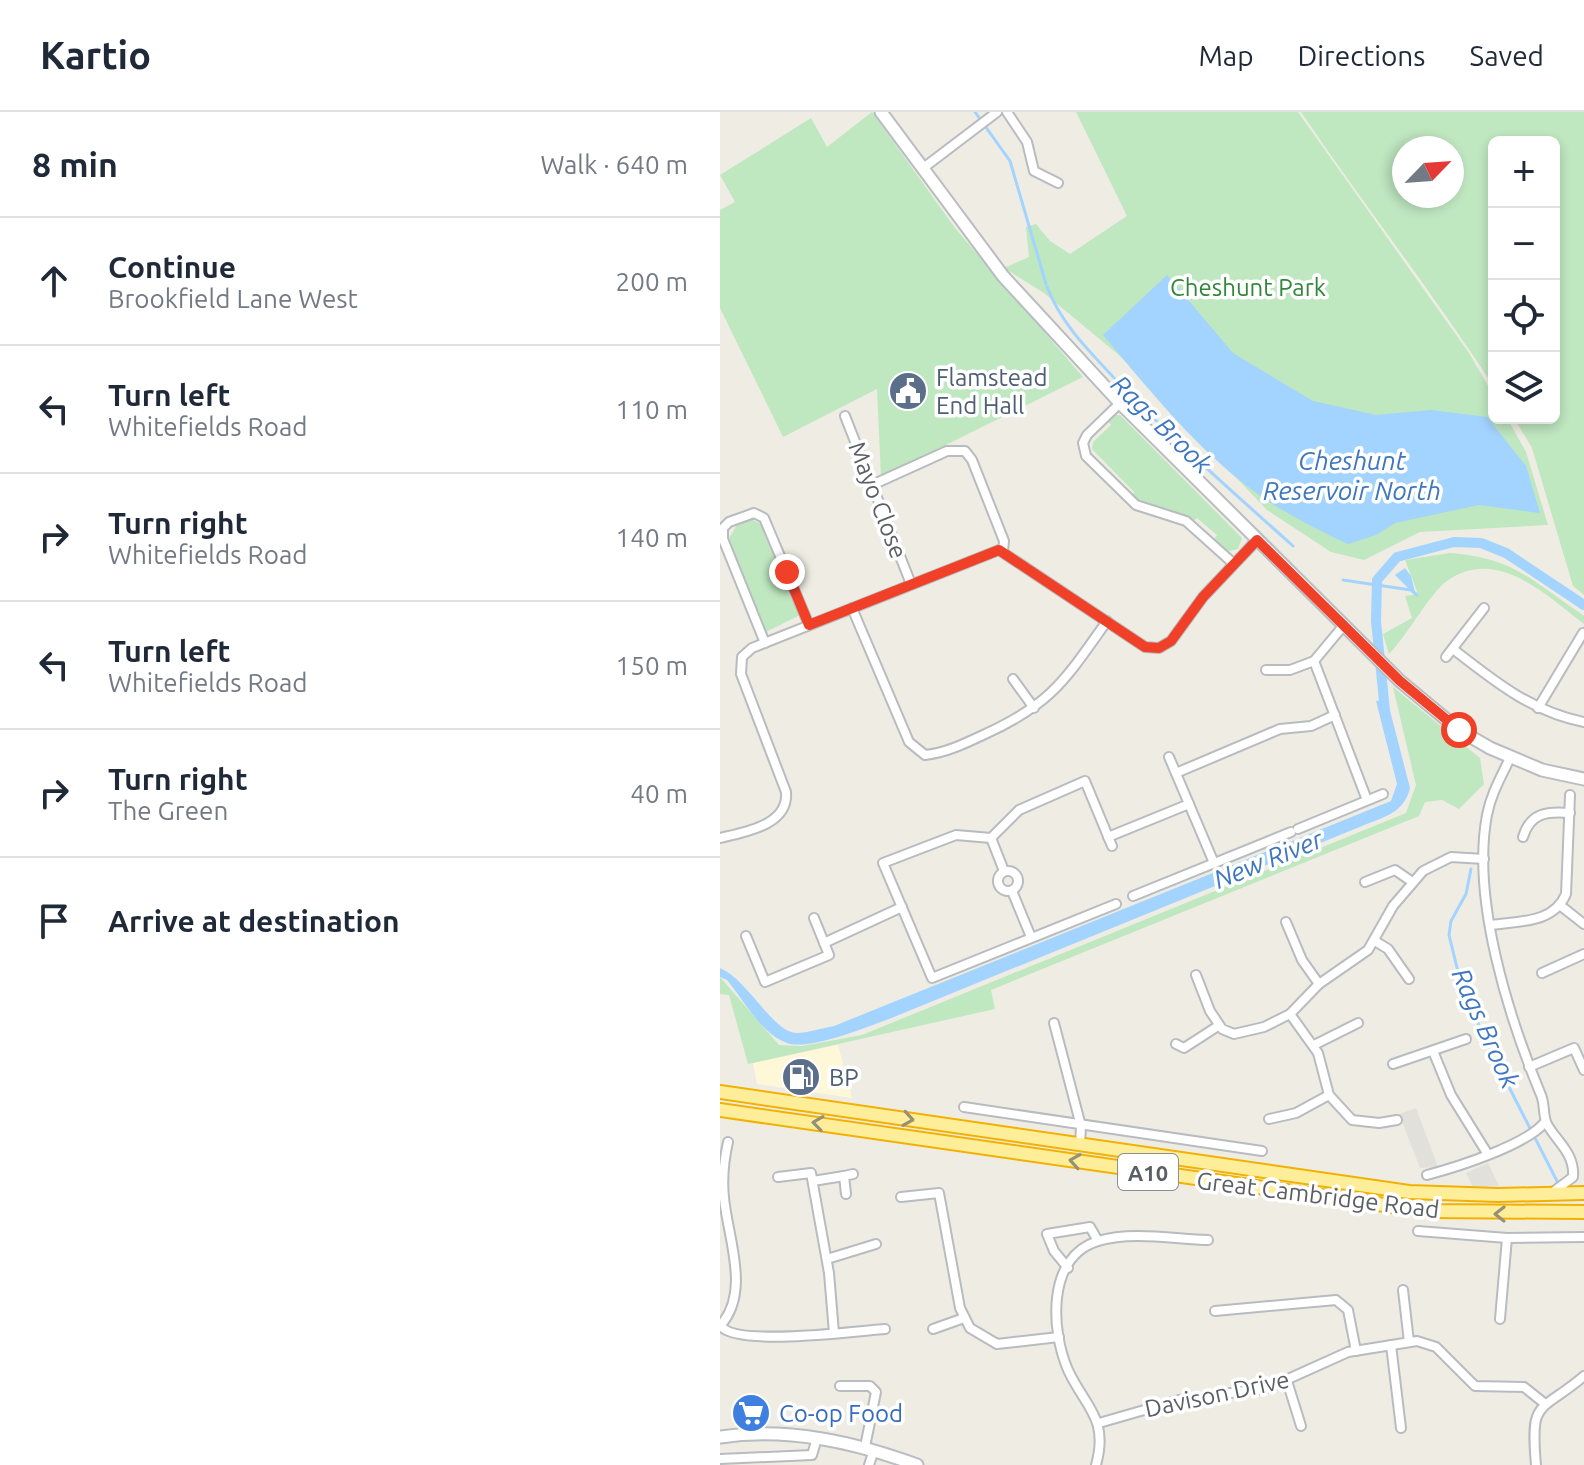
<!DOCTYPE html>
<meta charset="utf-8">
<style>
:root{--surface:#fff;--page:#f2f2f3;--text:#1f2937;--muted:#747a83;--line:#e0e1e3}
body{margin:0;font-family:Ubuntu,sans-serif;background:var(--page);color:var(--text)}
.controls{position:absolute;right:24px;top:24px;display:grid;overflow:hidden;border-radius:12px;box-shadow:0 4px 12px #0003}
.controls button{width:72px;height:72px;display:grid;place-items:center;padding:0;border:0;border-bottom:2px solid var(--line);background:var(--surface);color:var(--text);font:40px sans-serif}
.compass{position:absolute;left:672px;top:24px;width:72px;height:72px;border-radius:50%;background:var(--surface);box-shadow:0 4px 12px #0003;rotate:65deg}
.stop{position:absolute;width:24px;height:24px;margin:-18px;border:6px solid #f04128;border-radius:50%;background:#fff}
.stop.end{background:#f04128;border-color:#fff;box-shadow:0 2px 8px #0008}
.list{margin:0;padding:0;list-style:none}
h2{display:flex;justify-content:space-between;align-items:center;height:104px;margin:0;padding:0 32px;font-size:34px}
h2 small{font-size:26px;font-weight:400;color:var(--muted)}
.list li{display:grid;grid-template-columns:52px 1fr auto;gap:24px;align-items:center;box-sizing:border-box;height:128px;padding:0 32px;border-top:2px solid var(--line)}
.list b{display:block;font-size:30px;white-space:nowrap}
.list p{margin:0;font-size:26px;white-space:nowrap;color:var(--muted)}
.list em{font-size:26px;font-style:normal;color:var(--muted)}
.icon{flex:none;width:44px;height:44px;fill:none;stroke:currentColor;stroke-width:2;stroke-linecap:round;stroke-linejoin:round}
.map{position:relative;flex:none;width:864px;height:1353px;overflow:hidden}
header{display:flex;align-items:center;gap:48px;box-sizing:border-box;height:112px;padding:0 40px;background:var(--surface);border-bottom:2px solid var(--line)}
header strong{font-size:38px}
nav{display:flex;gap:44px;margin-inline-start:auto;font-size:28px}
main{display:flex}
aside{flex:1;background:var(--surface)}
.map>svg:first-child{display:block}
</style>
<header>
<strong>Kartio</strong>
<nav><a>Map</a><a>Directions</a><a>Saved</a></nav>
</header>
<main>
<aside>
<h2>8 min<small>Walk · 640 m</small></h2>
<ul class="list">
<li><svg class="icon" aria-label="ahead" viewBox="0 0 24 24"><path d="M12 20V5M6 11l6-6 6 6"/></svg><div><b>Continue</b><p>Brookfield Lane West</p></div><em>200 m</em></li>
<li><svg class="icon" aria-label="left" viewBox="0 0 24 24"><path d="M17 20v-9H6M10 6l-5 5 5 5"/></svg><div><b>Turn left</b><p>Whitefields Road</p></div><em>110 m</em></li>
<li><svg class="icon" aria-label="right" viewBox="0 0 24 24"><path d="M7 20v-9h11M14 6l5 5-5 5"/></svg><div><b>Turn right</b><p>Whitefields Road</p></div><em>140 m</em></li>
<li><svg class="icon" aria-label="left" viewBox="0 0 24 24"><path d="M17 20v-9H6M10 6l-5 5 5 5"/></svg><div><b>Turn left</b><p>Whitefields Road</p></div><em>150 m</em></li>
<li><svg class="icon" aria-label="right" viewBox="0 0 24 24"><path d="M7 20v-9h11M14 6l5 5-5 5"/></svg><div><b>Turn right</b><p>The Green</p></div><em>40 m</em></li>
<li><svg class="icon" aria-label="arrive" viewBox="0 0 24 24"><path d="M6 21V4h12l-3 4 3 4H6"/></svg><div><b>Arrive at destination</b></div></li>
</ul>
</aside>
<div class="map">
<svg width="864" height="1353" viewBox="0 0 864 1353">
<rect width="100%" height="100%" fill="#efede3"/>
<polygon fill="#fff8d8" points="118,933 132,986 37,972 33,951"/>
<g fill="#e2e0db">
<polygon points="696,996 718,1055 700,1056 679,1002"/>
<polygon points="768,1051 779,1074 753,1075 746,1061"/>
</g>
<g fill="#bfe7c0" fill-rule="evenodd">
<polygon points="152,0 235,116 363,265 161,365 157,277 63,325 0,196 0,98 15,90 0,63 91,6 107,35"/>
<polygon points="356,0 578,0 749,241 774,284 774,306 787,306 806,340 828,413 700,420 644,448 611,440 547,398 400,244 324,181 284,156 309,145 306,115 316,112 330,129 350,142 407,104"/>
<path d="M581,0H864V483L853,474L812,336L794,306H834V30H774V275C713,181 644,93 581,0ZM684,36H732V84H684Z"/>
<polygon points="395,303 400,303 522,426 518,437 505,440 493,429 497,423 477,406 472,410 428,396 412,386 414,380 372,337 373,330 391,313 387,307"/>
<path d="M31,407L43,413L48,420L44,422C52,442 62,458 70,476L68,480L80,503L46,520L8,428L18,411Z"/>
<path d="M730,441C791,446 808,465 857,499L864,504V512C826,483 777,434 727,469C710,481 687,524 669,542L663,522L692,506L685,484L698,482L685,448Z"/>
<polygon points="673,575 760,646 764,672 739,697 722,688 705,690 699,704 271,878 275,897 28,952 9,883 0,882 0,865 59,933 82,934 142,923 686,701 696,673"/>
</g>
<g fill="#a3d3ff">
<path d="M447,163L513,241L593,289L656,303L711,298L767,305L806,354L820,401L759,393L675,411L656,423L628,432C591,415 554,396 522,370C470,329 426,274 383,223Z"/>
<polygon points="685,456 691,464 696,484 675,463"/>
<path d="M667,587L690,676C684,701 664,705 642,714L169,907C146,915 90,939 67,931C42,923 23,887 7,868L0,865V856C27,867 53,920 76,921C88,921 102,916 114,914L671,689L677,672L656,589Z"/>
</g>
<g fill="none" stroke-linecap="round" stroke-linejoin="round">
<g stroke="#a3d3ff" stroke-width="3">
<polyline points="255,0 290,49 326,172"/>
<path d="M327,175C342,213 369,239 397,269C452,327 513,380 573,434"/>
<polyline points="623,468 691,478 697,483"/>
<polyline points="751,757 746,782 731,809 729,823 740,868 767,932 838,1071"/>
</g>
<polyline stroke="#a3d3ff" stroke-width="10" points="665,599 656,509 657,468 677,445 734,430 761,431 786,441 864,493"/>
<defs>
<g id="minor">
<polyline points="287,0 307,30 314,59 338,71"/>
<polyline points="202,57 277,0"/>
<polyline points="400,291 367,323 363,331 366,344 416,393 466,409 514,452"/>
<polyline points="125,304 191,472"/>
<polyline points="152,373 227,339 245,339 252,348 284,429 283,439"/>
<path d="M132,496L189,630L205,643C225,641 244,632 263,623C332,592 345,568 387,509"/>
<polyline points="624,513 594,549 647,688"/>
<polyline points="45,531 3,427 3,416 9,410 34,401 44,406 89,513"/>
<path d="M733,537C774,569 812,600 864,610"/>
<polyline points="726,545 764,496"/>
<polyline points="546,558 570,558 594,549"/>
<polyline points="293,567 314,596"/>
<polyline points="818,596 863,521"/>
<path d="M790,646C781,665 771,682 767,703C751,787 789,906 821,983C825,992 823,1005 827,1012C836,1029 855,1041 853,1065L833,1080"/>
<polyline points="456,661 560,617 591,614 615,603"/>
<polyline points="469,692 494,751"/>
<polyline points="578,717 663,682"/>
<polyline points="388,725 469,692 449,645"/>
<path d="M803,725C810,701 827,699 850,701"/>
<path d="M0,726C25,720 69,713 66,680L21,562L22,545L32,536L279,438L425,535L439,536L451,529L483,485L537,428"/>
<polyline points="271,726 284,759"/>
<polyline points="392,734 365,669 299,698 271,726 236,723 163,751 212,866 396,792"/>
<circle cx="288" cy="769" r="10"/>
<polyline points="645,770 675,758 691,769"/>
<polyline points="292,779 311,825"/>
<polyline points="413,784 571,720"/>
<polyline points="841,794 864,812"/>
<polyline points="566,810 582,848 599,872"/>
<path d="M772,813C800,809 834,811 846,782L850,683"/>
<polyline points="26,824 45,870 109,843 94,806"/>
<polyline points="655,829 668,837 689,867"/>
<polyline points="104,831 182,795"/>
<polyline points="822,861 864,842"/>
<polyline points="476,863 490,899 502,917 514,922 544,915 570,902 599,872 648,838 673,794 703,759 731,745 764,747"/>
<polyline points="334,911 361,1014 360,1033"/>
<polyline points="456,932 464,936 498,914"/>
<polyline points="594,933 638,911"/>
<polyline points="713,939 731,983 767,1041"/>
<polyline points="673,952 746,927"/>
<polyline points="809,955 854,936 864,958"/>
<polyline points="609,983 632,1008 659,1011 677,1008"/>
<polyline points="244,995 542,1039"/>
<polyline points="549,1007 576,1001 609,983 598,941 570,902"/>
<path d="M707,1063C737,1055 807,1033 825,1010"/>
<polyline points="58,1065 91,1061 109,1161 114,1221"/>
<polyline points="93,1069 124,1064"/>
<polyline points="126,1082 124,1064 133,1062"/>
<polyline points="181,1085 219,1081 240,1196 250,1216 277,1232 339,1225"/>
<polyline points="698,1119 787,1126 864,1125"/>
<polyline points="107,1147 156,1132"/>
<polyline points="348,1156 334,1139 327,1122 370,1115 378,1129"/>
<polyline points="683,1178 689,1230"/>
<polyline points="495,1199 616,1188 628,1198 636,1239"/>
<polyline points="780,1207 787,1126"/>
<path d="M0,1214C31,1180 8,1127 4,1086C2,1067 4,1048 8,1030"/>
<path d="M1,1214C15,1235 137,1219 165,1217"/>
<polyline points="213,1217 244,1206"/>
<polyline points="671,1233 681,1316"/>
<polyline points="567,1269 581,1314"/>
<polyline points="120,1274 150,1274 156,1280 145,1335"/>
<polyline points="379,1311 459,1288 548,1276 628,1240 697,1229 716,1235 755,1274 804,1275 824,1291"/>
<polyline points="0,1347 92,1343 97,1326"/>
<polyline points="149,1353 154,1338"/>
<path d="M376,1353C389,1306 365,1295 348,1258C331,1219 326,1145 378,1129C412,1119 454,1127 488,1128"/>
<path d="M816,1353C810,1286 819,1302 864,1264"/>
</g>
<g id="secondary">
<polyline points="161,0 283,164 400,291 680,569 739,618 770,636 822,658 864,667"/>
<path d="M0,1325C68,1315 134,1330 197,1353"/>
</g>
<g id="trunk">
<polyline points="0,980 689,1080 778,1083 864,1081"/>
<polyline points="0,998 706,1099 864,1100"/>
</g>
</defs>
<use href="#minor" stroke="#b8bbc0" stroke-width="12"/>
<use href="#secondary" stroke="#b9bcc2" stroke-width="15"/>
<use href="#trunk" stroke="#f2b100" stroke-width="16"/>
<use href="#minor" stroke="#fff" stroke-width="8"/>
<use href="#secondary" stroke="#fff" stroke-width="11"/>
<use href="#trunk" stroke="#fe9" stroke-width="12"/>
</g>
<defs><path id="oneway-chevron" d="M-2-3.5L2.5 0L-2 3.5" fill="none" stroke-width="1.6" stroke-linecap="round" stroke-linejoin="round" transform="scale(2)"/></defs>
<g stroke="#949177">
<use href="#oneway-chevron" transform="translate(188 1007) rotate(9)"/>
<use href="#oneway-chevron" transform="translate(98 1011) rotate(-172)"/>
<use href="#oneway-chevron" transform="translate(355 1049) rotate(-171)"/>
<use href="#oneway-chevron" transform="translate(780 1102) rotate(-179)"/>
</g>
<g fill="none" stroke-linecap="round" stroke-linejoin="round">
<polyline stroke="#f04128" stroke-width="10" points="67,460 89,513 279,438 425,535 439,536 451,529 483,485 537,428 680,569 739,618"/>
</g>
<defs>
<symbol id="civic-disc" viewBox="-11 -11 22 22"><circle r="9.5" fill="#5c6f8a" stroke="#fff"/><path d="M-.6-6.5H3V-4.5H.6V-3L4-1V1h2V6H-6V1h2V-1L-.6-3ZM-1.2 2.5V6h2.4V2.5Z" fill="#fff"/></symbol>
<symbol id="fuel-disc" viewBox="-11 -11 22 22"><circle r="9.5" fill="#5c6f8a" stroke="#fff"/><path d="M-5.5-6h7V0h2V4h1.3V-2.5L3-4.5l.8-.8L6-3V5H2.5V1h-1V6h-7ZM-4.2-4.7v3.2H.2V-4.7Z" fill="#fff"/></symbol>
<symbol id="supermarket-disc" viewBox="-11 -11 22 22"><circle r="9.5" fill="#3f7fe0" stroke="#fff"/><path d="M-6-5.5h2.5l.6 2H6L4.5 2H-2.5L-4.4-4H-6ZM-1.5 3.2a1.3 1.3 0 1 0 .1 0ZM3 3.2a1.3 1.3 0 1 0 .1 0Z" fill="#fff"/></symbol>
</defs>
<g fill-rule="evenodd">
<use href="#civic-disc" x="166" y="257" width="44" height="44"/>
<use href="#fuel-disc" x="59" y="943" width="44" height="44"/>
<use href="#supermarket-disc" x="9" y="1279" width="44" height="44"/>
</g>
<g text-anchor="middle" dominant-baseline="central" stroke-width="7" stroke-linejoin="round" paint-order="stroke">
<rect fill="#fff" stroke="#8c8f93" stroke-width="2" x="398" y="1042" width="60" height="36" rx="6"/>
<g font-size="22" font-weight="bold" fill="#5b5f65">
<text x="428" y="1060">A10</text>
</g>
<g font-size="24" fill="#318639" stroke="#fff">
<text x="528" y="175">Cheshunt Park</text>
</g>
<g font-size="24" fill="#4e5e75" stroke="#fff" text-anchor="start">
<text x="216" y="265">Flamstead<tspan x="216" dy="28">End Hall</tspan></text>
<text x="109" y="965">BP</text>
</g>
<g font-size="24" fill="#5b5f65" stroke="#fff">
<text transform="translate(158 388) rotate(69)">Mayo Close</text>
<text transform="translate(598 1083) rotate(7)">Great Cambridge Road</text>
<text transform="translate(497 1282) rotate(-12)">Davison Drive</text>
</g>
<g font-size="24" fill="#366cbe" stroke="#fff" text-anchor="start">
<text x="59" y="1301">Co-op Food</text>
</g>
<g font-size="26" font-style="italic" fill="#3e77bf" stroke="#fff">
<text transform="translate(442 312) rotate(44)">Rags Brook</text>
<text x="632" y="348">Cheshunt<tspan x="632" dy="30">Reservoir North</tspan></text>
<text transform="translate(548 747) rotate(-22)">New River</text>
<text transform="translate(766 916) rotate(66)">Rags Brook</text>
</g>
</g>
</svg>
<div class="controls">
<button>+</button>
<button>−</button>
<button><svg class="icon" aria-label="locate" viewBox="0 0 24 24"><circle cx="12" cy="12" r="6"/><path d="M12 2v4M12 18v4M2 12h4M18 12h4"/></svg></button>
<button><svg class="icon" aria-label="layers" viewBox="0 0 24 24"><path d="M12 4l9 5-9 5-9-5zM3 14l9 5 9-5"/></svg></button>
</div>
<svg class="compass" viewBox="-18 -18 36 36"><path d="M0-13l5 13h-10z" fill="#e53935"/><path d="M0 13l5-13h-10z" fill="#747a83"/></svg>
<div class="stop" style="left:739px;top:618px"></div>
<div class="stop end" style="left:67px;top:460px"></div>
</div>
</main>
